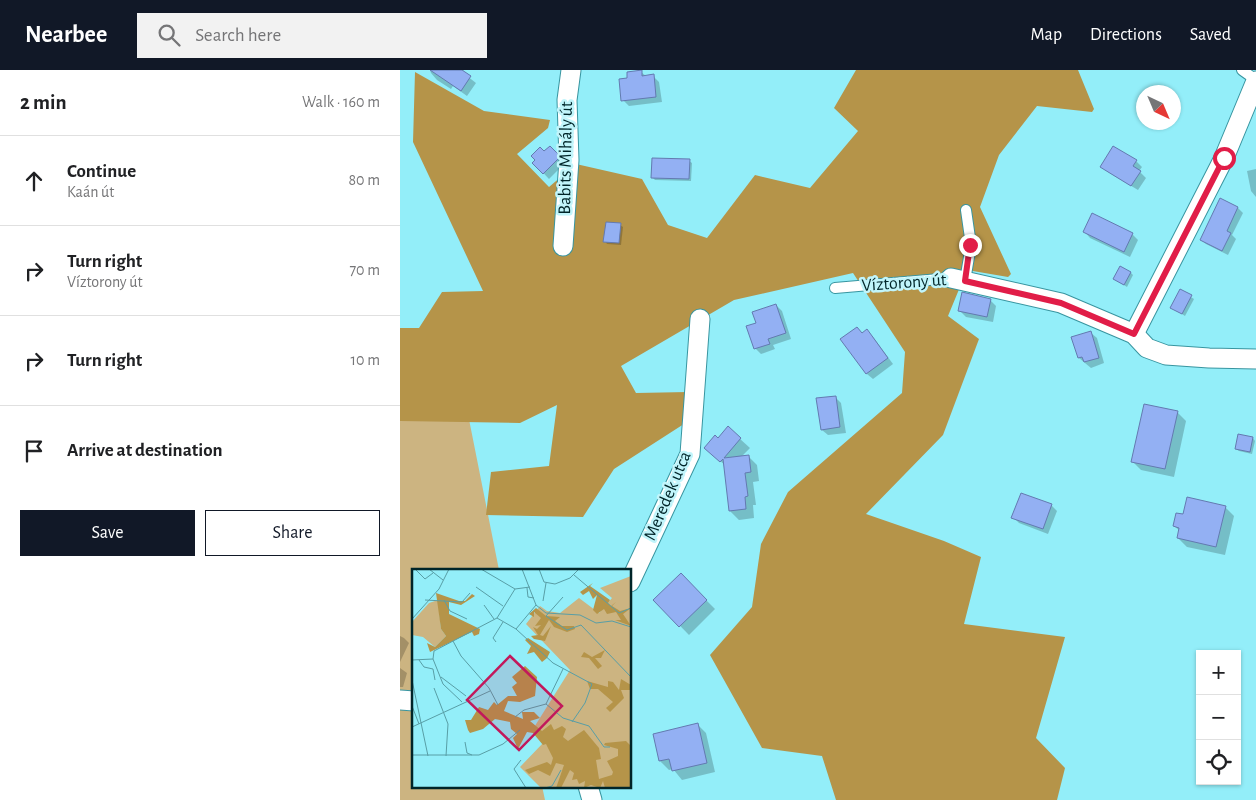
<!DOCTYPE html>
<meta charset="utf-8">
<style>
:root{--surface:#fff;--page:#f2f2f2;--text:#202124;--muted:#757577;--line:#e0e0e0;--accent:#111827}
body{margin:0;font-family:"Alegreya Sans",sans-serif;background:var(--page);color:var(--text)}
.controls{position:absolute;right:15px;bottom:15px;display:grid;overflow:hidden;border-radius:0px;box-shadow:0 1px 4px #0004}
.controls button{width:45px;height:45px;display:grid;place-items:center;padding:0;border:0;border-bottom:1px solid var(--line);background:var(--surface);color:var(--text);font:25px sans-serif}
.compass{position:absolute;left:736px;top:15px;width:45px;height:45px;border-radius:50%;background:var(--surface);box-shadow:0 1px 4px #0004;rotate:136deg}
.stop{position:absolute;width:15px;height:15px;margin:-11px;border:4px solid #e11d48;border-radius:50%;background:#fff}
.stop.end{background:#e11d48;border-color:#fff;box-shadow:0 1px 5px #0008}
.list{margin:0;padding:0;list-style:none}
h2{display:flex;justify-content:space-between;align-items:center;height:65px;margin:0;padding:0 20px;font-size:21px}
h2 small{font-size:16px;font-weight:400;color:var(--muted)}
.list li{display:grid;grid-template-columns:32px 1fr auto;gap:15px;align-items:center;box-sizing:border-box;height:90px;padding:0 20px;border-top:1px solid var(--line)}
.list b{display:block;font-size:19px;white-space:nowrap}
.list p{margin:0;font-size:16px;white-space:nowrap;color:var(--muted)}
.list em{font-size:16px;font-style:normal;color:var(--muted)}
.actions{display:flex;gap:10px;padding:15px 20px}
.actions a{flex:1;padding:11px 0;border:1px solid var(--accent);border-radius:0px;text-align:center;font-size:18px;color:var(--accent)}
.actions .main{background:var(--accent);color:#fff}
.icon{flex:none;width:28px;height:28px;fill:none;stroke:currentColor;stroke-width:2;stroke-linecap:round;stroke-linejoin:round}
.map{position:relative;flex:none;width:856px;height:730px;overflow:hidden}
header{display:flex;align-items:center;gap:30px;box-sizing:border-box;height:70px;padding:0 25px;background:var(--accent);color:#fff}
header strong{font-size:24px}
nav{display:flex;gap:28px;margin-inline-start:auto;font-size:18px}
.search{width:350px;height:45px;background:var(--page);display:flex;align-items:center;gap:12px;box-sizing:border-box;padding:0 18px;border-radius:0px;color:var(--muted);font-size:19px}
main{display:flex}
aside{flex:1;background:var(--surface)}
.map>svg:first-child{display:block}
</style>
<header>
<strong>Nearbee</strong>
<div class="search"><svg class="icon" aria-label="search" viewBox="0 0 24 24"><circle cx="10" cy="10" r="6"/><path d="M15 15l6 6"/></svg>Search here</div>
<nav><a>Map</a><a>Directions</a><a>Saved</a></nav>
</header>
<main>
<aside>
<h2>2 min<small>Walk · 160 m</small></h2>
<ul class="list">
<li><svg class="icon" aria-label="ahead" viewBox="0 0 24 24"><path d="M12 20V5M6 11l6-6 6 6"/></svg><div><b>Continue</b><p>Kaán út</p></div><em>80 m</em></li>
<li><svg class="icon" aria-label="right" viewBox="0 0 24 24"><path d="M7 20v-9h11M14 6l5 5-5 5"/></svg><div><b>Turn right</b><p>Víztorony út</p></div><em>70 m</em></li>
<li><svg class="icon" aria-label="right" viewBox="0 0 24 24"><path d="M7 20v-9h11M14 6l5 5-5 5"/></svg><div><b>Turn right</b></div><em>10 m</em></li>
<li><svg class="icon" aria-label="arrive" viewBox="0 0 24 24"><path d="M6 21V4h12l-3 4 3 4H6"/></svg><div><b>Arrive at destination</b></div></li>
</ul>
<div class="actions"><a class="main">Save</a><a>Share</a></div>
</aside>
<div class="map">
<svg width="856" height="730" viewBox="0 0 856 730">
<rect width="100%" height="100%" fill="#93eef9"/>
<polygon fill="#ccb481" points="0,289 58,294 99,500 14,500 14,716 142,716 145,730 0,730"/>
<polygon fill="#b59449" points="456,0 678,0 694,39 692,42 637,36 599,85 580,137 611,204 608,207 567,200 548,246 579,269 543,365 466,444 544,471 581,487 564,554 665,567 636,668 665,698 657,730 436,730 422,686 362,678 310,585 352,537 361,474 388,422 502,323 505,282 453,203 334,230 221,296 236,323 288,322 287,352 214,399 183,447 86,445 91,402 149,396 157,335 120,353 0,351 0,258 19,258 42,222 83,221 13,72 15,2 84,41 150,50 148,58 117,84 149,117 176,94 242,109 268,155 307,168 355,105 410,118 458,61 434,38"/>
<g fill="#0003">
<polygon points="30,0 64,0 62,2 76,13 67,26 53,16 51,19 37,10 31,3"/>
<polygon points="241,2 246,6 253,6 259,12 262,32 229,36 223,30 229,9"/>
<polygon points="150,77 163,91 163,95 149,109 134,93"/>
<polygon points="289,91 292,93 291,111 255,110 252,107"/>
<polygon points="736,91 742,97 739,101 746,108 738,120 708,102 702,97"/>
<polygon points="856,99 856,127 851,121 847,101"/>
<polygon points="821,130 838,138 843,143 832,165 836,169 828,185 806,174 801,170"/>
<polygon points="220,155 223,157 221,175 207,174 205,171"/>
<polygon points="685,162 732,164 738,170 730,187 690,168"/>
<polygon points="720,198 731,203 733,205 727,217 714,209"/>
<polygon points="781,221 794,229 785,246 772,238"/>
<polygon points="590,230 596,236 593,252 566,247 560,241"/>
<polygon points="376,235 382,241 391,269 373,275 375,279 361,284 355,278 358,254"/>
<polygon points="691,263 697,268 704,293 691,298 679,288 673,268"/>
<polygon points="463,264 473,267 493,294 473,309 467,304 442,269"/>
<polygon points="435,327 441,333 446,363 428,365 422,360"/>
<polygon points="777,342 786,351 774,407 741,400 732,391"/>
<polygon points="328,358 350,378 341,387 348,386 357,395 359,411 353,412 356,435 353,435 354,448 339,450 330,441 325,395 315,387 318,370"/>
<polygon points="853,368 855,371 852,384 839,381 836,379"/>
<polygon points="651,435 657,441 648,464 619,453 613,447"/>
<polygon points="825,437 834,446 825,485 787,477 778,468 780,461 774,456 784,446"/>
<polygon points="281,505 315,539 289,565 255,530"/>
<polygon points="0,566 4,568 9,573 0,592"/>
<polygon points="0,598 7,603 3,617 0,617"/>
<polygon points="297,654 306,663 315,702 282,710 273,699 269,700 260,691 254,665"/>
</g>
<g fill="#93b0f3" stroke="#637ab0">
<polygon points="30,0 62,0 71,6 61,21"/>
<polygon points="242,0 242,6 254,4 256,27 221,31 219,9 227,8 227,2"/>
<polygon points="150,76 158,84 158,89 143,104 132,93 135,90 131,86 140,77 144,81"/>
<polygon points="713,76 737,90 733,96 741,101 731,116 700,97"/>
<polygon points="252,88 290,89 289,109 251,108"/>
<polygon points="820,128 838,137 827,161 831,163 822,181 800,170"/>
<polygon points="692,143 733,163 724,182 683,162"/>
<polygon points="206,152 221,153 219,173 203,172"/>
<polygon points="720,196 731,202 724,215 713,209"/>
<polygon points="780,219 792,225 782,244 770,238"/>
<polygon points="562,222 591,229 587,247 558,241"/>
<polygon points="376,234 386,263 368,269 370,274 354,279 346,256 356,253 352,242"/>
<polygon points="457,257 462,263 467,259 488,288 466,304 440,269"/>
<polygon points="691,261 699,288 684,292 682,287 678,288 671,267"/>
<polygon points="436,326 440,357 421,360 416,328"/>
<polygon points="744,334 778,341 765,399 731,392"/>
<polygon points="328,356 341,368 324,388 349,385 351,402 345,403 348,426 345,427 346,439 329,441 323,389 320,392 304,378 315,365 318,368"/>
<polygon points="838,364 853,367 850,382 835,379"/>
<polygon points="621,423 652,434 643,459 611,448"/>
<polygon points="787,427 826,436 816,477 777,468 779,458 773,456 776,443 783,444"/>
<polygon points="281,503 307,530 279,557 253,530"/>
<polygon points="298,653 307,693 272,701 269,689 259,691 253,664"/>
</g>
<g fill="none" stroke-linecap="round" stroke-linejoin="round">
<defs>
<g id="service">
<polyline points="842,0 856,10"/>
<polyline points="565,211 571,175 566,140"/>
<polyline points="435,218 551,208"/>
</g>
<g id="minor">
<polyline points="163,176 169,90 167,30 171,0"/>
<polyline points="551,208 661,233 734,264 747,278 766,285 809,288 856,289"/>
<polyline points="734,264 824,88 856,11"/>
<polyline points="230,512 290,384 300,249"/>
<polyline points="0,630 14,631"/>
<polyline points="188,716 192,730"/>
</g>
</defs>
<use href="#service" stroke="#3895a0" stroke-width="12"/>
<use href="#minor" stroke="#3895a0" stroke-width="21"/>
<use href="#service" stroke="#fff" stroke-width="10"/>
<use href="#minor" stroke="#fff" stroke-width="19"/>
</g>
<g fill="none" stroke-linecap="round" stroke-linejoin="round">
<polyline stroke="#e11d48" stroke-width="6" points="570,175 565,211 661,233 734,264 824,88"/>
</g>
<g text-anchor="middle" dominant-baseline="central" stroke-width="5" stroke-linejoin="round" paint-order="stroke">
<g font-size="18" fill="#002529" stroke="#c1f5fb">
<text transform="translate(166 88) rotate(-89)">Babits Mihály út</text>
<text transform="translate(504 213) rotate(-4)">Víztorony út</text>
<text transform="translate(268 426) rotate(-67)">Meredek utca</text>
</g>
</g>
<g transform="translate(12 499)">
<rect width="219" height="219" fill="#93eef9"/>
<path d="M219,7V219H129L108,198L132,173L121,160L158,101L114,55L128,37L135,42L148,44L167,29L187,44L200,29L188,19ZM26,31L29,60L34,67L23,78L11,68L0,66V53L17,34Z" fill="#ccb481"/>
<path d="M181,14L178,17L198,31L196,34L199,37L204,33L200,37L208,42L219,39L211,45L219,57L203,51H209L204,43L195,45L192,40L185,45L181,41L185,26L181,30L177,22L171,26L168,23ZM24,24L47,32H53L60,25L63,27L49,36L37,33V45L68,60L67,65L62,67L60,63L18,83L15,74L23,78L34,67L29,60ZM124,39L134,47L148,48L143,52L150,57H162L163,60L155,63L142,58L137,51L128,66L131,67L139,57L133,72L122,70L119,67L126,66L121,58L125,60L129,56L123,57L129,49L122,43V48L117,45ZM116,69L138,83L135,89L130,93L122,83L115,85L119,77L113,71ZM193,81L189,89H183L190,97L186,100L177,89L169,88L172,83L180,88ZM113,97L125,108L123,127L108,133L96,132L92,142L111,150L110,143H122L128,149L118,152L130,162L139,155L142,161L150,157L154,160L151,168L156,172L172,161L187,179L189,190L184,191L187,210L200,206L201,203L195,192L206,187V180L192,176L193,174L214,172L219,177V219H193L191,212L188,219L179,216L172,219L173,212L167,215L165,210L160,211L162,204L158,201L149,219H144L152,196L144,194L138,207L126,201L117,205L113,201L135,193L139,196L141,189L134,175L131,176L121,164L115,163L106,180L101,169L105,165L99,160L98,153L83,150L71,160L58,164L56,161L53,151H59L67,138L76,141L82,133L85,136L96,127H105L100,118L105,114L100,108ZM209,110L219,116V121H209L212,129L198,143L194,139L201,133L186,120H178L175,112L196,118V112L201,113L207,121Z" fill="#b59449"/>
<path fill="none" stroke="#589ea6" stroke-width="1" d="M3,0L13,10L21,4M17,0L31,11M69,0L103,20L118,18M110,0L124,36L134,44L168,46L184,54L200,52L219,58M127,0L132,13L143,15L158,9L167,0M162,6L207,44L219,39M64,18L91,37M115,19L116,28L122,29M151,28L134,47L155,61L169,56L219,108M13,31L50,33L58,24M32,31L38,42L55,50M131,32L134,14M72,36L82,50M85,49L104,60L141,94L180,115L173,134L160,153M85,49L103,20M0,50L27,20L37,0M104,60L124,36M41,72L49,87L77,119L86,136M84,73L81,69L91,53M21,90L22,82L85,49M21,90L31,115L50,133M0,91L21,90M7,91L12,98L21,100L23,111M29,108L54,127M0,111L16,187M22,119L36,155L34,187M134,135L151,149L177,157L192,178H198M134,135L151,100M0,137L7,155M103,148L112,141L134,135M0,158L78,122M53,173L55,184L60,186M0,186H67L91,175L108,161M109,191L102,200L114,219M133,219L140,217L149,201"/>
<path fill="#c2185b" fill-opacity="0.15" stroke="#c2185b" stroke-width="2.5" d="M98,87L150,137L107,181L55,131Z"/>
<rect width="219" height="219" fill="none" stroke="#002529" stroke-width="2.5"/>
</g>
</svg>
<div class="controls">
<button>+</button>
<button>−</button>
<button><svg class="icon" aria-label="locate" viewBox="0 0 24 24"><circle cx="12" cy="12" r="6"/><path d="M12 2v4M12 18v4M2 12h4M18 12h4"/></svg></button>
</div>
<svg class="compass" viewBox="-18 -18 36 36"><path d="M0-13l5 13h-10z" fill="#e53935"/><path d="M0 13l5-13h-10z" fill="#757577"/></svg>
<div class="stop" style="left:824px;top:88px"></div>
<div class="stop end" style="left:570px;top:175px"></div>
</div>
</main>
